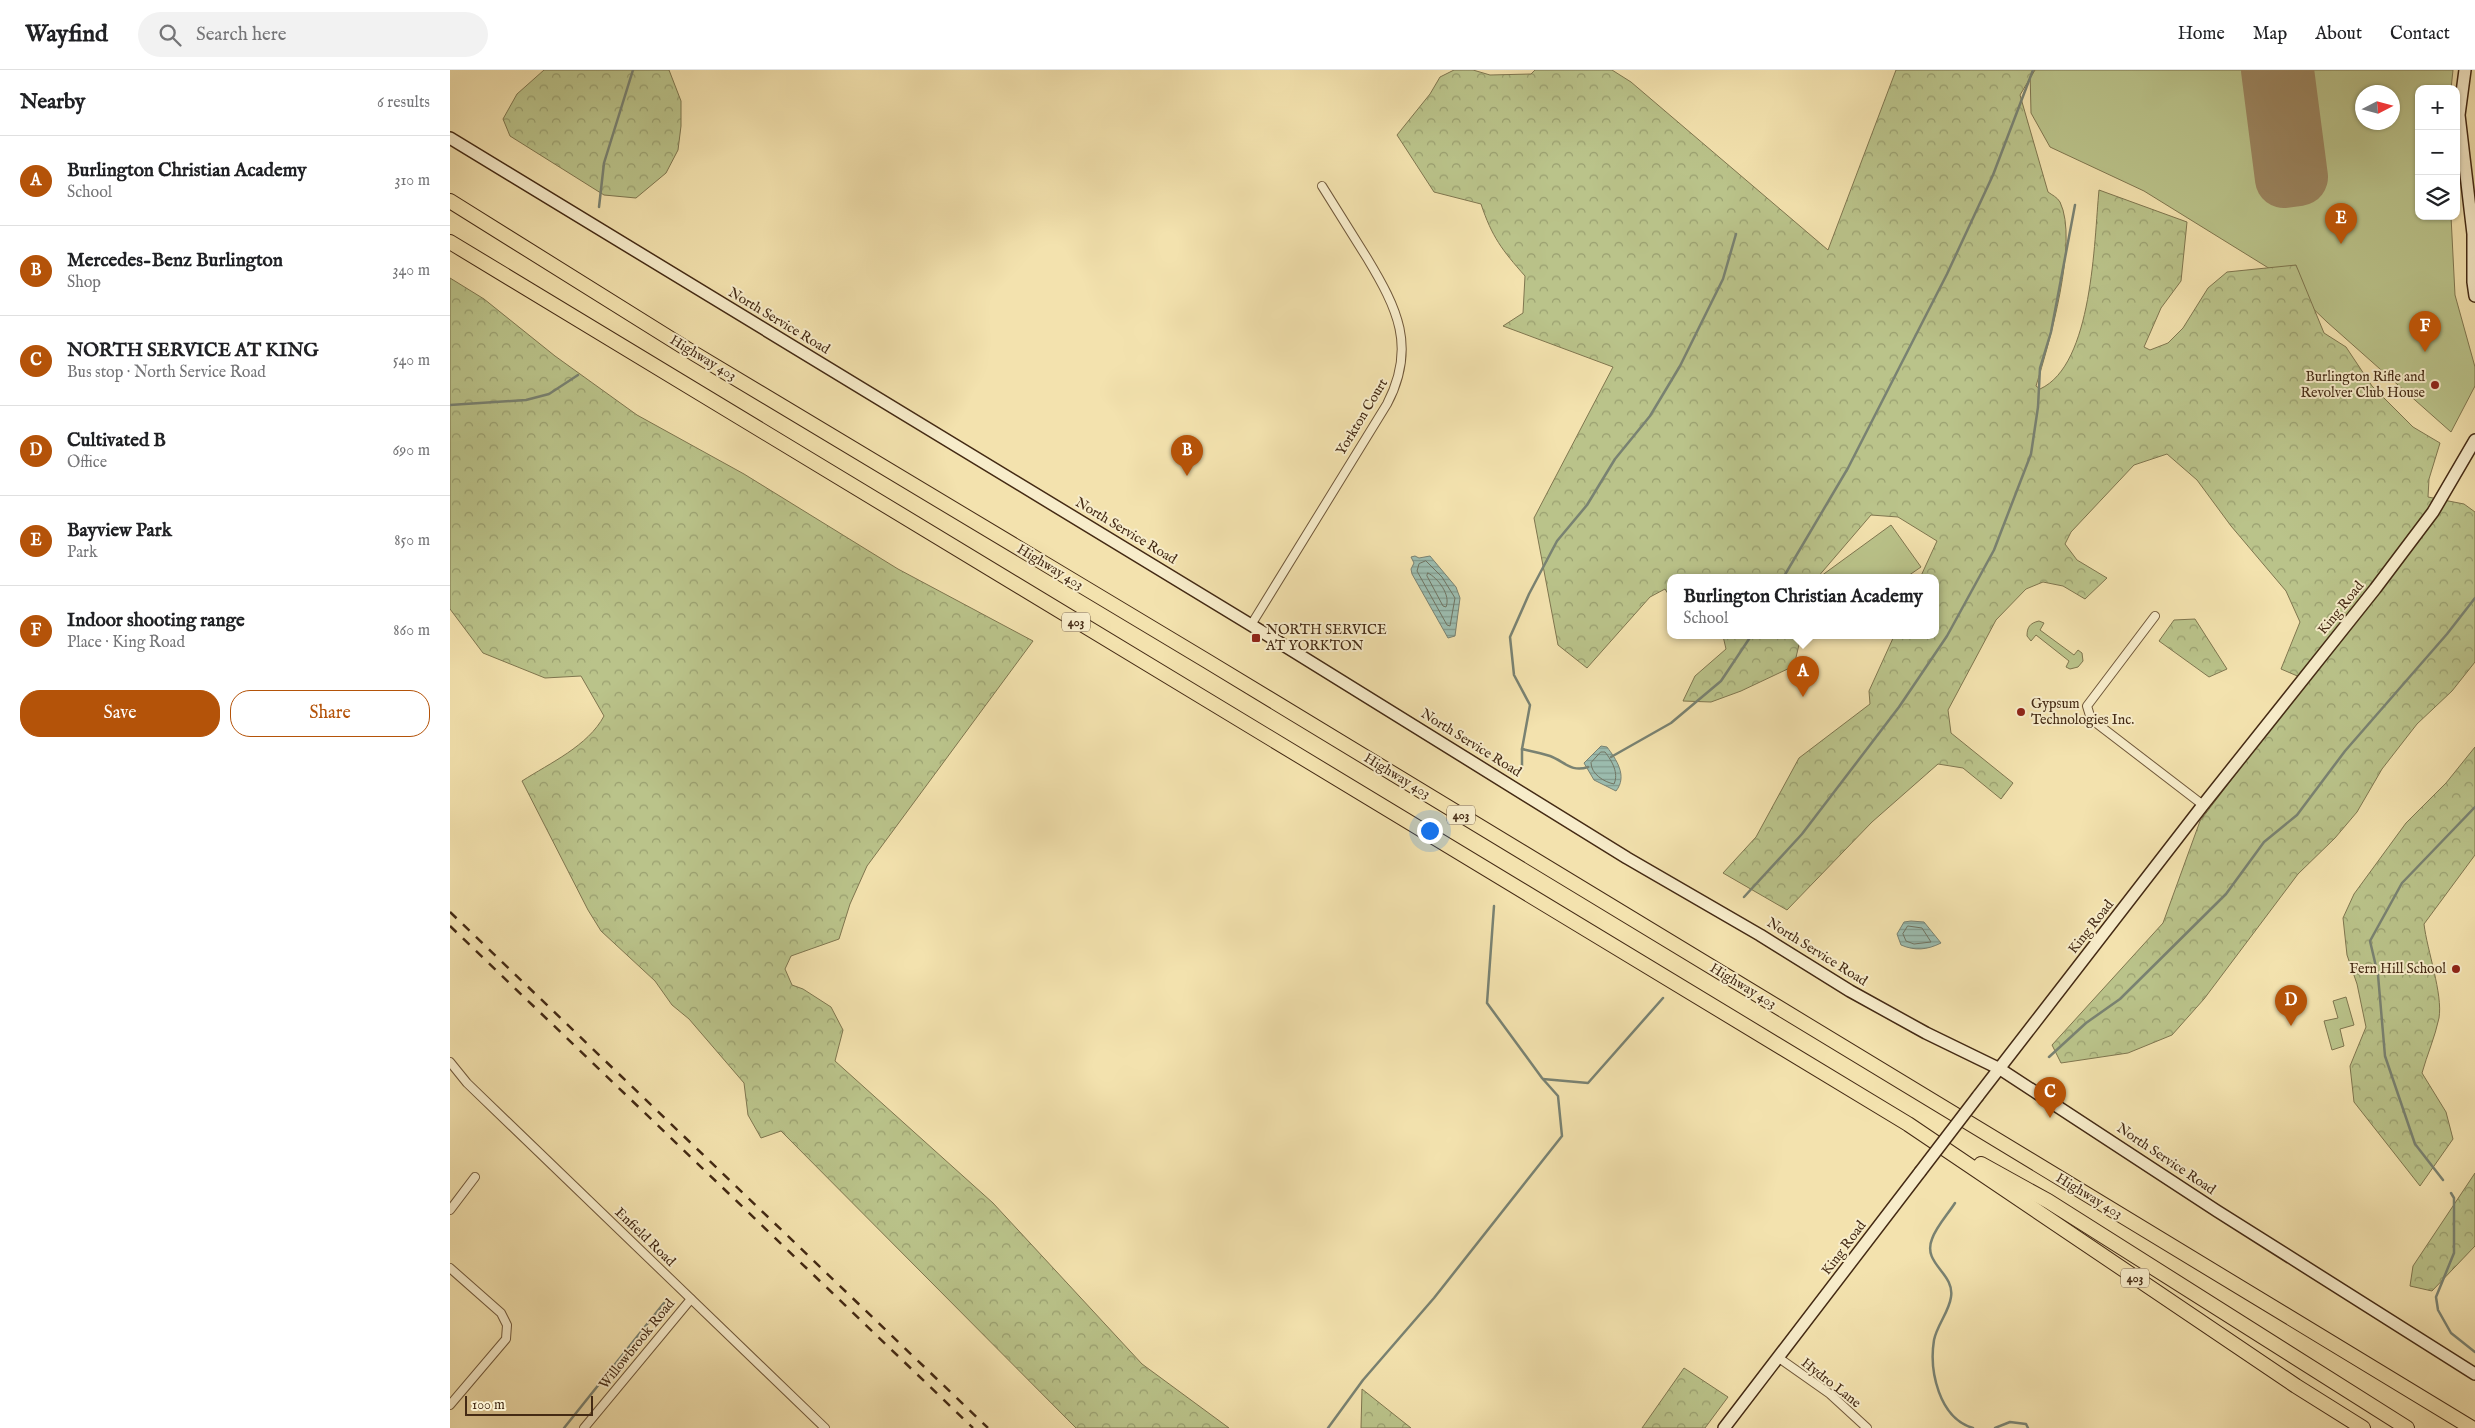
<!DOCTYPE html>
<meta charset="utf-8">
<style>
:root{--surface:#fff;--page:#f2f2f2;--text:#202124;--muted:#757577;--line:#e0e0e0;--accent:#b45309}
body{margin:0;font-family:"IM FELL English",serif;background:var(--page);color:var(--text)}
.controls{position:absolute;right:15px;top:15px;display:grid;overflow:hidden;border-radius:10px;box-shadow:0 1px 4px #0004}
.controls button{width:45px;height:45px;display:grid;place-items:center;padding:0;border:0;border-bottom:1px solid var(--line);background:var(--surface);color:var(--text);font:25px sans-serif}
.compass{position:absolute;left:1905px;top:15px;width:45px;height:45px;border-radius:50%;background:var(--surface);box-shadow:0 1px 4px #0004;rotate:84deg}
.scale{position:absolute;left:15px;bottom:12px;width:128px;box-sizing:border-box;padding-left:5px;border:2px solid #442a14;border-top:0;font-size:14px;line-height:18px;white-space:nowrap;color:#442a14;-webkit-text-stroke:4px #f7ecca;paint-order:stroke}
.you{position:absolute;left:979px;top:760px;width:18px;height:18px;margin:-12px;border:4px solid #fff;border-radius:50%;background:#1a73e8;box-shadow:0 0 0 8px #1a73e833}
.badge{display:grid;place-items:center;width:32px;height:32px;border-radius:50%;background:var(--accent);color:#fff;font-size:16px;font-weight:700}
.pin{position:absolute;translate:-50% -41px;filter:drop-shadow(0 1px 2px #0008)}
.pin::after{content:'';position:absolute;top:26px;width:18px;height:15px;background:inherit;clip-path:polygon(0 0,100% 0,50% 100%)}
.popup{position:absolute;left:1217px;top:504px;width:272px;height:65px;box-sizing:border-box;display:grid;place-content:center;border-radius:10px;background:var(--surface);filter:drop-shadow(0 1px 4px #0005);font-size:16px;white-space:nowrap;color:var(--muted)}
.popup b{font-size:19px;color:var(--text)}
.popup::after{content:'';position:absolute;left:50%;top:100%;margin-left:-10px;border:10px solid transparent;border-top-color:var(--surface)}
.list{margin:0;padding:0;list-style:none}
h2{display:flex;justify-content:space-between;align-items:center;height:65px;margin:0;padding:0 20px;font-size:21px}
h2 small{font-size:16px;font-weight:400;color:var(--muted)}
.list li{display:grid;grid-template-columns:32px 1fr auto;gap:15px;align-items:center;box-sizing:border-box;height:90px;padding:0 20px;border-top:1px solid var(--line)}
.list b{display:block;font-size:19px;white-space:nowrap}
.list p{margin:0;font-size:16px;white-space:nowrap;color:var(--muted)}
.list em{font-size:16px;font-style:normal;color:var(--muted)}
.actions{display:flex;gap:10px;padding:15px 20px}
.actions a{flex:1;padding:11px 0;border:1px solid var(--accent);border-radius:20px;text-align:center;font-size:18px;color:var(--accent)}
.actions .main{background:var(--accent);color:#fff}
.icon{flex:none;width:28px;height:28px;fill:none;stroke:currentColor;stroke-width:2;stroke-linecap:round;stroke-linejoin:round}
.map{position:relative;flex:none;width:2025px;height:1358px;overflow:hidden}
header{display:flex;align-items:center;gap:30px;box-sizing:border-box;height:70px;padding:0 25px;background:var(--surface);border-bottom:1px solid var(--line)}
header strong{font-size:24px}
nav{display:flex;gap:28px;margin-inline-start:auto;font-size:18px}
.search{width:350px;height:45px;background:var(--page);display:flex;align-items:center;gap:12px;box-sizing:border-box;padding:0 18px;border-radius:28px;color:var(--muted);font-size:19px}
main{display:flex}
aside{flex:1;background:var(--surface)}
.map>svg:first-child{display:block}
</style>
<header>
<strong>Wayfind</strong>
<div class="search"><svg class="icon" aria-label="search" viewBox="0 0 24 24"><circle cx="10" cy="10" r="6"/><path d="M15 15l6 6"/></svg>Search here</div>
<nav><a>Home</a><a>Map</a><a>About</a><a>Contact</a></nav>
</header>
<main>
<aside>
<h2>Nearby<small>6 results</small></h2>
<ul class="list">
<li><span class="badge">A</span><div><b>Burlington Christian Academy</b><p>School</p></div><em>310 m</em></li>
<li><span class="badge">B</span><div><b>Mercedes-Benz Burlington</b><p>Shop</p></div><em>340 m</em></li>
<li><span class="badge">C</span><div><b>NORTH SERVICE AT KING</b><p>Bus stop · North Service Road</p></div><em>540 m</em></li>
<li><span class="badge">D</span><div><b>Cultivated B</b><p>Office</p></div><em>690 m</em></li>
<li><span class="badge">E</span><div><b>Bayview Park</b><p>Park</p></div><em>850 m</em></li>
<li><span class="badge">F</span><div><b>Indoor shooting range</b><p>Place · King Road</p></div><em>860 m</em></li>
</ul>
<div class="actions"><a class="main">Save</a><a>Share</a></div>
</aside>
<div class="map">
<svg width="2025" height="1358" viewBox="0 0 2025 1358">
<defs>
<pattern id="forest-crowns" width="20" height="18" patternUnits="userSpaceOnUse" patternTransform="scale(1.25)"><rect width="20" height="18" fill="#bac38a"/><path d="M2 6a3 3 0 1 1 6 0M12 15a3 3 0 1 1 6 0" fill="none" stroke="#999f70"/></pattern>
<pattern id="water-rules" width="6" height="5" patternUnits="userSpaceOnUse" patternTransform="scale(1.25)"><rect width="6" height="5" fill="#9cbdb0"/><path d="M0 2.5h6" fill="none" stroke="#819a8e"/></pattern>
</defs>
<rect width="100%" height="100%" fill="#f3e2ae"/>
<filter id="stains"><feTurbulence type="fractalNoise" baseFrequency=".004" numOctaves="4"/><feColorMatrix values="0 0 0 0 .2 0 0 0 0 .09 0 0 0 0 .02 0 0 0 .5 -.17"/></filter>
<radialGradient id="worn" r=".72"><stop offset=".6" stop-color="#630" stop-opacity="0"/><stop offset="1" stop-color="#630" stop-opacity=".3"/></radialGradient>
<g fill="#bac38a" stroke="#7f764f" fill-rule="evenodd">
<path d="M1580,0H2003L2001,19H1969V146H2001L2005,225L2025,297V316L2001,362L1877,252L1825,202L1694,121L1600,77L1581,43ZM1912,22H1942V52H1912Z"/>
<polygon points="1441,455 1471,497 1455,508 1372,508 1371,506"/>
<path d="M1589,551L1594,553L1590,560L1624,585L1628,580L1632,583L1633,591L1628,597L1620,599L1616,597L1619,591L1586,565L1581,571L1577,566C1577,557 1580,553 1589,551Z"/>
<polygon points="1896,927 1904,955 1890,959 1894,976 1882,980 1874,951 1888,948 1883,931"/>
</g>
<g fill="url(#forest-crowns)" stroke="#7f764f">
<polygon points="94,0 219,0 231,31 231,56 228,80 216,103 186,128 154,125 60,66 53,49 67,24"/>
<path d="M1004,0H1023L1040,5L1081,4L1085,0H1162L1181,12L1378,180L1446,0H1585L1570,25L1598,122C1602,125 1607,127 1610,132C1629,171 1599,274 1586,316L1590,319C1643,295 1644,171 1649,120L1737,152L1731,211L1711,238L1694,277L1700,280L1718,273L1733,258L1758,218L1777,202L1846,195L1874,263L1896,277L1922,316L1963,357L1990,373L1979,409L1978,427L2014,434L2025,442V592L2002,621L1967,654L1932,699L1907,742L1885,768L1848,804L1754,929L1722,965L1678,983L1611,993L1602,975L1713,853L1750,751L1813,668L1852,608L1831,599L1850,552L1836,521L1781,456L1747,410L1717,384L1684,395L1621,462L1615,474L1627,490L1657,508L1635,529L1613,516L1593,512L1576,519L1546,550L1498,640L1501,663L1563,713L1551,729L1513,698L1488,694L1422,752L1337,840L1273,803L1306,767L1349,688L1420,634L1419,621L1444,566H1486V508H1470L1487,471L1448,447L1421,445L1367,508H1220V527L1215,519L1200,527L1137,598L1108,575L1084,448L1163,297L1053,256L1073,243L1075,206C1052,180 1042,167 1031,134L984,122L947,65L980,24L990,7Z"/>
<path d="M0,208L34,229L105,286L187,345L294,404L448,499L583,571L417,796L400,834L389,869L341,886L335,899L342,915L353,919L381,937L393,960L385,991L543,1133L692,1294L779,1358H626L331,1061L311,1068L298,1045L294,1013L239,949L222,935L205,911L151,861L138,840L72,711C100,693 138,676 154,646L131,606L95,608L33,583L0,539Z"/>
<polygon points="1745,549 1777,599 1759,607 1709,571 1724,550"/>
<polygon points="1273,566 1351,566 1344,596 1291,621 1261,632 1233,631 1245,606 1276,579"/>
<path d="M2025,677V785L1974,854C1977,880 1993,924 1989,948C1985,967 1977,985 1972,1003L1996,1042L2003,1069L1970,1116L1904,1032L1900,996L1916,957L1907,914L1897,885L1893,848L1904,824L1956,753L1996,713Z"/>
<polygon points="2025,1103 2025,1176 1982,1221 1960,1216 1963,1196"/>
<polygon points="1234,1298 1278,1327 1255,1358 1192,1358"/>
<polygon points="912,1319 961,1358 911,1358"/>
</g>
<g fill="url(#water-rules)" stroke="#798272">
<polygon points="965,486 969,488 980,486 1006,517 1010,528 1005,566 998,568 962,504 961,499 964,493 961,487"/>
<path d="M1151,676L1157,677C1166,689 1178,706 1166,721L1144,710L1134,693Z"/>
<path d="M1461,851L1474,852L1491,873C1477,880 1465,881 1451,875L1447,864L1454,852Z"/>
</g>
<g fill="none" stroke-linecap="round" stroke-linejoin="round">
<g stroke="#707462" stroke-width="1">
<polygon points="976,491 992,507 1005,528 1000,556 997,555 967,501 969,494"/>
<path d="M978,503C988,508 1001,525 996,537L993,536L977,506Z"/>
<path d="M1151,682H1155C1162,691 1169,703 1164,714C1154,712 1141,704 1141,693Z"/>
<polygon points="1458,856 1472,858 1481,872 1464,874 1456,871 1453,864"/>
</g>
<g stroke="#798272" stroke-width="2.5">
<polyline points="149,137 154,93 183,0"/>
<polyline points="0,335 76,330 99,324 128,305"/>
<polyline points="1333,508 1398,398 1497,204 1543,105 1583,0"/>
<path d="M1072,679C1081,681 1091,683 1100,686C1114,691 1121,703 1138,697"/>
<polyline points="1161,687 1221,653 1271,611 1301,566"/>
<polyline points="1072,700 1072,679 1080,635 1064,605 1060,567 1079,524 1107,471 1137,435 1165,389 1200,346 1230,296 1273,209 1286,164"/>
<polyline points="1294,827 1352,764 1449,637 1497,566 1544,480 1581,384 1588,337 1590,298 1601,262 1625,135"/>
<polyline points="1599,987 1636,953 1670,929 1776,824 1814,772 1847,745 1895,681 1997,564 2025,528"/>
<polyline points="1093,1009 1138,1013 1213,928"/>
<polyline points="1993,1110 1965,1074 1935,986 1928,905 1920,871 1952,813 2025,737"/>
<polyline points="2001,1123 2004,1128 2004,1183 1986,1227 1988,1240 2001,1263 2025,1282"/>
<path d="M1505,1133C1498,1144 1486,1157 1482,1169C1472,1194 1505,1203 1501,1227C1499,1242 1487,1255 1484,1270C1479,1301 1489,1348 1523,1358"/>
<polyline points="114,1358 214,1233"/>
<polyline points="878,1358 913,1310 984,1228 1112,1066 1108,1026 1092,1008 1037,933 1044,836"/>
<polyline points="1545,1358 1560,1352 1576,1354 1578,1358"/>
</g>
<polyline stroke="#9c8661" stroke-width="58" points="1820,0 1834,109 1849,107 1835,0"/>
<defs>
<g id="street">
<polyline points="1705,546 1637,636 1641,649 1753,735"/>
<path d="M801,555L937,334C967,277 947,238 917,188C902,164 887,140 872,116"/>
<polyline points="0,992 17,1013 375,1358"/>
<polyline points="0,1140 25,1107"/>
<polyline points="0,1198 51,1243 57,1255 56,1269 0,1335"/>
<polyline points="1329,1288 1380,1324 1417,1358"/>
<polyline points="134,1358 241,1229"/>
</g>
<g id="secondary">
<polyline points="2015,0 2009,45 2023,164 2023,212 2025,226"/>
<polyline points="0,68 801,555 1177,788 1310,865 1400,921 1476,963 1550,999 1767,1141 2025,1304"/>
<polyline points="1528,1026 1753,735 1925,519 1983,442 2025,370"/>
<polyline points="1274,1358 1470,1102"/>
</g>
<g id="highway">
<polyline points="0,131 245,284 757,591 2022,1358"/>
<polyline points="0,172 1458,1054 1846,1316 1913,1358"/>
<polyline points="1531,1094 1598,1131 1957,1358"/>
</g>
</defs>
<use href="#street" stroke="#70583a" stroke-width="10"/>
<use href="#secondary" stroke="#442a14" stroke-width="14"/>
<use href="#highway" stroke="#442a14" stroke-width="16"/>
<use href="#street" stroke="#f7ecca" stroke-width="8"/>
<use href="#secondary" stroke="#f7ecca" stroke-width="11"/>
<use href="#highway" stroke="#f3e2ae" stroke-width="14"/>
<g stroke="#442a14" stroke-width="2.5" stroke-dasharray="9 9" stroke-linecap="butt">
<polyline points="0,842 538,1358"/>
<polyline points="0,856 523,1358"/>
</g>
<defs>
<polyline id="secondary-bridge" points="1470,1102 1528,1026"/>
</defs>
<use href="#secondary-bridge" stroke="#442a14" stroke-width="14" stroke-linecap="butt"/>
<use href="#secondary-bridge" stroke="#f7ecca" stroke-width="11"/>
</g>
<g fill="#8f2418" stroke="#f7ecca" stroke-width="2">
<circle cx="1985" cy="315" r="5"/>
<rect x="801" y="563" width="10" height="10" rx="2.5"/>
<circle cx="1571" cy="642" r="5"/>
<circle cx="2006" cy="899" r="5"/>
</g>
<g text-anchor="middle" dominant-baseline="central" stroke-width="4" stroke-linejoin="round" paint-order="stroke">
<g fill="#f7ecca" stroke="#7a644b" stroke-width="1">
<rect x="612" y="542.5" width="28" height="19" rx="4"/>
<rect x="997" y="735.5" width="28" height="19" rx="4"/>
<rect x="1671" y="1198.5" width="28" height="19" rx="4"/>
</g>
<g font-size="12" font-weight="bold" fill="#442a14">
<text x="626" y="552">403</text>
<text x="1011" y="745">403</text>
<text x="1685" y="1208">403</text>
</g>
<g font-size="14" fill="#442a14" stroke="#f7ecca">
<text transform="translate(329 251) rotate(31)">North Service Road</text>
<text transform="translate(253 288) rotate(31)">Highway 403</text>
<text transform="translate(912 347) rotate(-59)">Yorkton Court</text>
<text transform="translate(676 461) rotate(31)">North Service Road</text>
<text transform="translate(600 497) rotate(31)">Highway 403</text>
<text transform="translate(1891 538) rotate(-51)">King Road</text>
<text transform="translate(1021 673) rotate(32)">North Service Road</text>
<text transform="translate(947 706) rotate(31)">Highway 403</text>
<text transform="translate(1641 857) rotate(-52)">King Road</text>
<text transform="translate(1367 882) rotate(32)">North Service Road</text>
<text transform="translate(1293 916) rotate(31)">Highway 403</text>
<text transform="translate(1716 1089) rotate(34)">North Service Road</text>
<text transform="translate(1639 1126) rotate(31)">Highway 403</text>
<text transform="translate(195 1167) rotate(44)">Enfield Road</text>
<text transform="translate(1394 1178) rotate(-53)">King Road</text>
<text transform="translate(187 1274) rotate(-51)">Willowbrook Road</text>
<text transform="translate(1381 1313) rotate(38)">Hydro Lane</text>
</g>
<g font-size="14" fill="#442a14" stroke="#f7ecca" text-anchor="end">
<text x="1975" y="307">Burlington Rifle and<tspan x="1975" dy="16">Revolver Club House</tspan></text>
<text x="816" y="560" text-anchor="start">NORTH SERVICE<tspan x="816" dy="16">AT YORKTON</tspan></text>
<text x="1581" y="634" text-anchor="start">Gypsum<tspan x="1581" dy="16">Technologies Inc.</tspan></text>
<text x="1996" y="899">Fern Hill School</text>
</g>
</g>
<rect width="100%" height="100%" filter="url(#stains)"/>
<rect width="100%" height="100%" fill="url(#worn)"/>
</svg>
<div class="controls">
<button>+</button>
<button>−</button>
<button><svg class="icon" aria-label="layers" viewBox="0 0 24 24"><path d="M12 4l9 5-9 5-9-5zM3 14l9 5 9-5"/></svg></button>
</div>
<svg class="compass" viewBox="-18 -18 36 36"><path d="M0-13l5 13h-10z" fill="#e53935"/><path d="M0 13l5-13h-10z" fill="#757577"/></svg>
<div class="scale">100 m</div>
<div class="you"></div>
<div class="pin badge" style="left:1353px;top:627px">A</div>
<div class="popup"><b>Burlington Christian Academy</b>School</div>
<div class="pin badge" style="left:737px;top:406px">B</div>
<div class="pin badge" style="left:1600px;top:1048px">C</div>
<div class="pin badge" style="left:1841px;top:956px">D</div>
<div class="pin badge" style="left:1891px;top:174px">E</div>
<div class="pin badge" style="left:1975px;top:282px">F</div>
</div>
</main>
